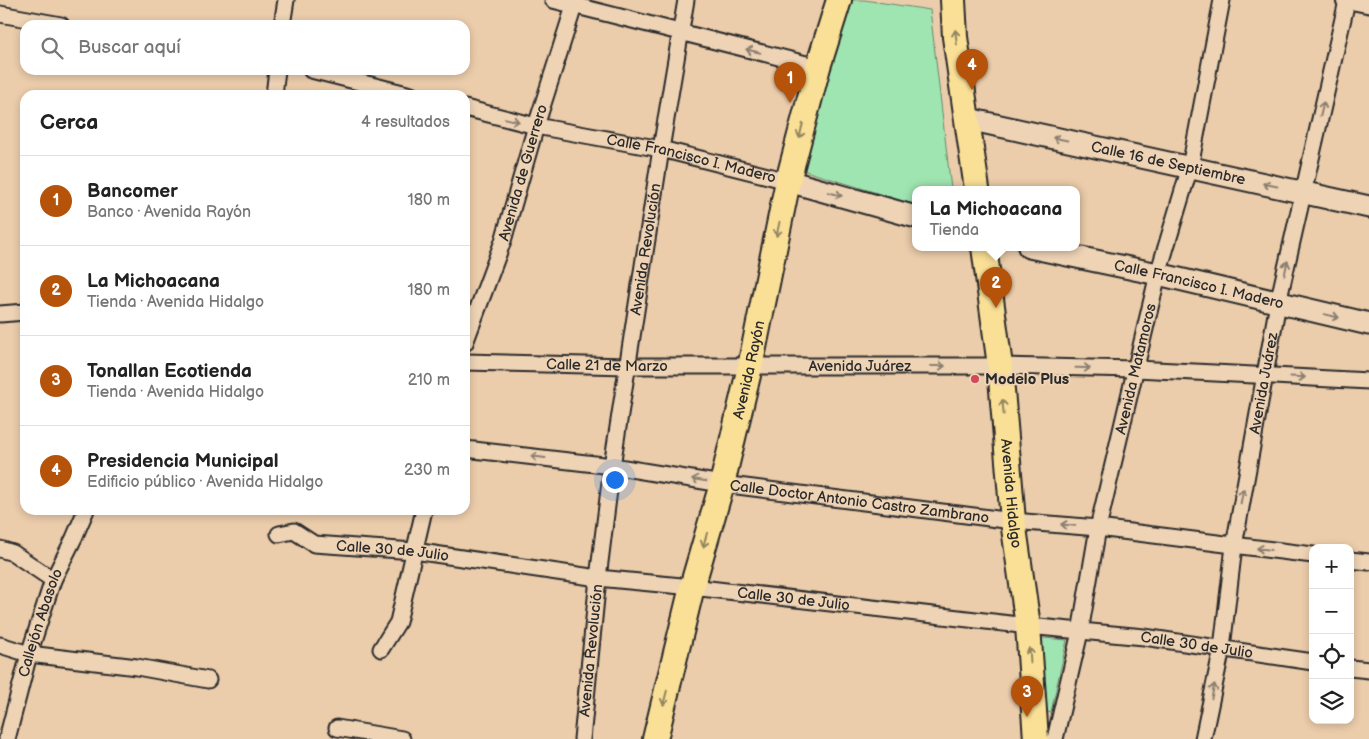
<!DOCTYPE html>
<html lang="es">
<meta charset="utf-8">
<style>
:root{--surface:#fff;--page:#f6f6f6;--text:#222;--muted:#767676;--line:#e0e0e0;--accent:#b45309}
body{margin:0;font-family:"Balsamiq Sans",sans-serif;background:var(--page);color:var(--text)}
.controls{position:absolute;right:15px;bottom:15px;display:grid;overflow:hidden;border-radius:10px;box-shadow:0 2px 8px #0003}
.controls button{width:45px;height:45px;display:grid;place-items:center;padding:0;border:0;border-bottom:1px solid var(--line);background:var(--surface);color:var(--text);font:25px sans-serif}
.you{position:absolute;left:614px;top:479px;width:18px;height:18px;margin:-12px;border:4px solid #fff;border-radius:50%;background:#1a73e8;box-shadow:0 0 0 8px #1a73e833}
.badge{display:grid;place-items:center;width:32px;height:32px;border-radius:50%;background:var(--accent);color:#fff;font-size:16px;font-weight:700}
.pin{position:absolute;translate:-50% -41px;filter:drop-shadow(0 1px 2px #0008)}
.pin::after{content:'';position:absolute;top:26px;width:18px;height:15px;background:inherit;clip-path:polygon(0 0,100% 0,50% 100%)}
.popup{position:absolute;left:912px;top:186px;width:168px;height:65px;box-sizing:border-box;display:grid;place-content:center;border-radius:10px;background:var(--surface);filter:drop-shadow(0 1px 4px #0005);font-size:16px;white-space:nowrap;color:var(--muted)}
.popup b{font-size:19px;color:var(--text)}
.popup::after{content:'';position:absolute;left:50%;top:100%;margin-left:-10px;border:10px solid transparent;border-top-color:var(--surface)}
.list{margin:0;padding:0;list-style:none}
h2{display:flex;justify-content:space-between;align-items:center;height:65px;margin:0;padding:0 20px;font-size:21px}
h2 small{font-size:16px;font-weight:400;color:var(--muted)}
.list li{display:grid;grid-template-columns:32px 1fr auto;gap:15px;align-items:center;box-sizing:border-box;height:90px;padding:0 20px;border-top:1px solid var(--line)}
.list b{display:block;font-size:19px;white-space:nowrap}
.list p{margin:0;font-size:16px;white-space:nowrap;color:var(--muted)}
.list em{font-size:16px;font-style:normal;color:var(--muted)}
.icon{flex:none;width:28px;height:28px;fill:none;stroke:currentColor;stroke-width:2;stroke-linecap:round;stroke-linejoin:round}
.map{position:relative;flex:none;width:1369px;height:739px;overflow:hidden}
.search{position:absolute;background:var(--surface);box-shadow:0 2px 8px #0003;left:20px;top:20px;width:450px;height:55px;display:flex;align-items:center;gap:12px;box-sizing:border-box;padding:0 18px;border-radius:15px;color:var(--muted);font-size:19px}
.panel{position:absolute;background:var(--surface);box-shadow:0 2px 8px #0003;left:20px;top:90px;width:450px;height:425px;border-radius:15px}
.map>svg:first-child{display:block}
</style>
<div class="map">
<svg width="1369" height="739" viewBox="0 0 1369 739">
<rect width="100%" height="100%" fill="#ebccab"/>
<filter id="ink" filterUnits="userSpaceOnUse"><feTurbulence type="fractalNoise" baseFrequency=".02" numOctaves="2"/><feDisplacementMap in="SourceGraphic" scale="10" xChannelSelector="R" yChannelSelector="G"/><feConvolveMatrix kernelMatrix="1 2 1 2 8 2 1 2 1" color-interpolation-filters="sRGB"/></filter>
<g filter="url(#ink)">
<g fill="#9fe5b1" stroke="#65886e">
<polygon points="845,0 864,0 930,10 951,189 916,189 916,205 799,169"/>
<polygon points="1032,637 1067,640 1051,712 1043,713"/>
</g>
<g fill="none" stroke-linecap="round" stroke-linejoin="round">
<defs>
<g id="minor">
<polyline points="553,0 818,67"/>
<polyline points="1344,0 1369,5"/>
<polyline points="0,14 61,25"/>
<polyline points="282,25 286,0"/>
<polyline points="311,70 411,95"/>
<polyline points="274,95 277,70"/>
<path id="s1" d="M465,108L536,126L661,149L788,181"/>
<polyline points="0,314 25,312"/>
<path id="s2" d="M465,343L503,241L536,126L576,0"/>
<path id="s3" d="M465,362L628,366H1000L1136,369L1369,381"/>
<path id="s4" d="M465,449L612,466L722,484L1013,521L1098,528L1313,555"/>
<path id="s5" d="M279,534L294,531L314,544L414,551L598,578L692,587L1028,626L1144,637L1313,662"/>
<polyline points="0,549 13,553 53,580"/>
<polyline points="1350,560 1369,562"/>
<polyline points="0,645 29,654 137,667 208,680"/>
<polyline points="381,649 398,622 424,510"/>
<polyline points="1350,668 1369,670"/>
<polyline points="337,728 402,739"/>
<path id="s6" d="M7,739L29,654L53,580L74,538L86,510"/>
<path id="s7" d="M582,739L598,578L612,466L661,149L686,0"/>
<path id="s8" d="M1055,739L1080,632L1098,528L1158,274L1190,167L1222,0"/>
<path id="s9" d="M1203,739L1222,648L1234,546L1278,303L1347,1"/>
</g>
<g id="secondary">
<path id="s10" d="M968,119L1369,207"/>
<polyline points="788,181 916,217"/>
<path id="s11" d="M1029,247L1158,274L1369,324"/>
</g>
<g id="primary">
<polyline points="953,0 955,37 977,189"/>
<path id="s12" d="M984,247L1000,366L1013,521L1028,626L1036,739"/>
<path id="s13" d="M655,739L692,587L722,484L750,367L788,181L818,67L839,0"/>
</g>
</defs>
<use href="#minor" stroke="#2b2b2b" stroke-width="19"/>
<use href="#secondary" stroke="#2b2b2b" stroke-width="25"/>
<use href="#primary" stroke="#2b2b2b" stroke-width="28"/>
<use href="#minor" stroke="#eed3b5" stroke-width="15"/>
<use href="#secondary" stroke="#eed3b5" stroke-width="21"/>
<use href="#primary" stroke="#fadf96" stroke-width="24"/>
</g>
<defs><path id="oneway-shaft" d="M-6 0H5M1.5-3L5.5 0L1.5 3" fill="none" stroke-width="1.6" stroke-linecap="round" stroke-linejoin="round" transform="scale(1.25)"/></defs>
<g stroke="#928560">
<use href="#oneway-shaft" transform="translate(956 37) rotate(-96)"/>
<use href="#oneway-shaft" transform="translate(801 131) rotate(104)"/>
<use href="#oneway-shaft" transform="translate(778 229) rotate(102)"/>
<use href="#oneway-shaft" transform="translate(1003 407) rotate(-95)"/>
<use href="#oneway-shaft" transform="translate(705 540) rotate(106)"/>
<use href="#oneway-shaft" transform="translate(1030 655) rotate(-94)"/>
<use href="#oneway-shaft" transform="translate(665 698) rotate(104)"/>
</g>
<g stroke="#8c7f70">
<use href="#oneway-shaft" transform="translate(753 51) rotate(-166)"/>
<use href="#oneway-shaft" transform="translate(1322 109) rotate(-77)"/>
<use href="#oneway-shaft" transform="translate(512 120) rotate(14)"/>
<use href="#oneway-shaft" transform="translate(1060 139) rotate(-168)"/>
<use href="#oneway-shaft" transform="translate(1270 185) rotate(-168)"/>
<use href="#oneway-shaft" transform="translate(835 194) rotate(16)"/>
<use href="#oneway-shaft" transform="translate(1286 268) rotate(-78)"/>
<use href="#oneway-shaft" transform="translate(1332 316) rotate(13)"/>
<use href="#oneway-shaft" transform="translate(938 366)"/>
<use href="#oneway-shaft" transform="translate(1083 368) rotate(1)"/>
<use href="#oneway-shaft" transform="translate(1298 377) rotate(3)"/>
<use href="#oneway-shaft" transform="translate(538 457) rotate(-173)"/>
<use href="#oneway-shaft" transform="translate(699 480) rotate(-170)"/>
<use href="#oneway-shaft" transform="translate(1242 496) rotate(-80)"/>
<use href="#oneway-shaft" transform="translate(1068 525) rotate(-175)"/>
<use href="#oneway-shaft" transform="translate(1264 549) rotate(-173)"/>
<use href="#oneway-shaft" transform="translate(1213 691) rotate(-78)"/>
</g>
</g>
<circle fill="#d1495b" stroke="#eed3b5" stroke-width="2" cx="975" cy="379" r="5"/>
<g text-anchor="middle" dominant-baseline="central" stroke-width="4" stroke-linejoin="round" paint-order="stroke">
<g font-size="15" fill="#2b2b2b" stroke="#eed3b5">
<text stroke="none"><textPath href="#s1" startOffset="232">Calle Francisco I. Madero</textPath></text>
<text stroke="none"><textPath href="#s10" startOffset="205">Calle 16 de Septiembre</textPath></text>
<text stroke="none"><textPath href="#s2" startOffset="180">Avenida de Guerrero</textPath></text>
<text stroke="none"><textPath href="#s7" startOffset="494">Avenida Revolución</textPath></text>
<text stroke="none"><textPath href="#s11" startOffset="174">Calle Francisco I. Madero</textPath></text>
<text stroke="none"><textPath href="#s3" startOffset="142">Calle 21 de Marzo</textPath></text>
<text stroke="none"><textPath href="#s3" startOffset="395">Avenida Juárez</textPath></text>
<text stroke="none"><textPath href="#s8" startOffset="379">Avenida Matamoros</textPath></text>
<text stroke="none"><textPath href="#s13" startOffset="381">Avenida Rayón</textPath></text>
<text stroke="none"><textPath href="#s9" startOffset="361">Avenida Juárez</textPath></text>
<text stroke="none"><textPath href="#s12" startOffset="248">Avenida Hidalgo</textPath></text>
<text stroke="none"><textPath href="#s4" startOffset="398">Calle Doctor Antonio Castro Zambrano</textPath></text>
<text stroke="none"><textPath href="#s5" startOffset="118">Calle 30 de Julio</textPath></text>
<text stroke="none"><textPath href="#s5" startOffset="522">Calle 30 de Julio</textPath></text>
<text stroke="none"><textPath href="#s6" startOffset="121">Callejón Abasolo</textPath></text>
<text stroke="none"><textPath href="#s5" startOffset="928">Calle 30 de Julio</textPath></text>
<text stroke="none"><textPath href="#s7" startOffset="89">Avenida Revolución</textPath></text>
</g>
<g font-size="15" font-weight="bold" fill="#2b2b2b" stroke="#eed3b5" text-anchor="start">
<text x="985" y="379">Modelo Plus</text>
</g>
</g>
</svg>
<div class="controls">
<button>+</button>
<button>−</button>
<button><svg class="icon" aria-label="locate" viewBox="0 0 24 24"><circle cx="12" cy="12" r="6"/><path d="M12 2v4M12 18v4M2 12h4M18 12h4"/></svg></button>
<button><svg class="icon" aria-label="layers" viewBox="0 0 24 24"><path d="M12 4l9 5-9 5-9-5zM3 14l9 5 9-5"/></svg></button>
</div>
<div class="you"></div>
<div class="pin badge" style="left:790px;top:103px">1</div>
<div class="pin badge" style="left:996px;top:308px">2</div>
<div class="popup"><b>La Michoacana</b>Tienda</div>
<div class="pin badge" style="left:1027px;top:717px">3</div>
<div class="pin badge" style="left:972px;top:90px">4</div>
<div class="search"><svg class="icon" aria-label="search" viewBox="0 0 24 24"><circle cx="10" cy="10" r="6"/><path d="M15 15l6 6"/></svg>Buscar aquí</div>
<section class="panel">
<h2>Cerca<small>4 resultados</small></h2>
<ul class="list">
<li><span class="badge">1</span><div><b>Bancomer</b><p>Banco · Avenida Rayón</p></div><em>180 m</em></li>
<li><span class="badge">2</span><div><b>La Michoacana</b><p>Tienda · Avenida Hidalgo</p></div><em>180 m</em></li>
<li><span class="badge">3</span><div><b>Tonallan Ecotienda</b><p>Tienda · Avenida Hidalgo</p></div><em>210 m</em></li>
<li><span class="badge">4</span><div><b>Presidencia Municipal</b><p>Edificio público · Avenida Hidalgo</p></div><em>230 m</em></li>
</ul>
</section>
</div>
